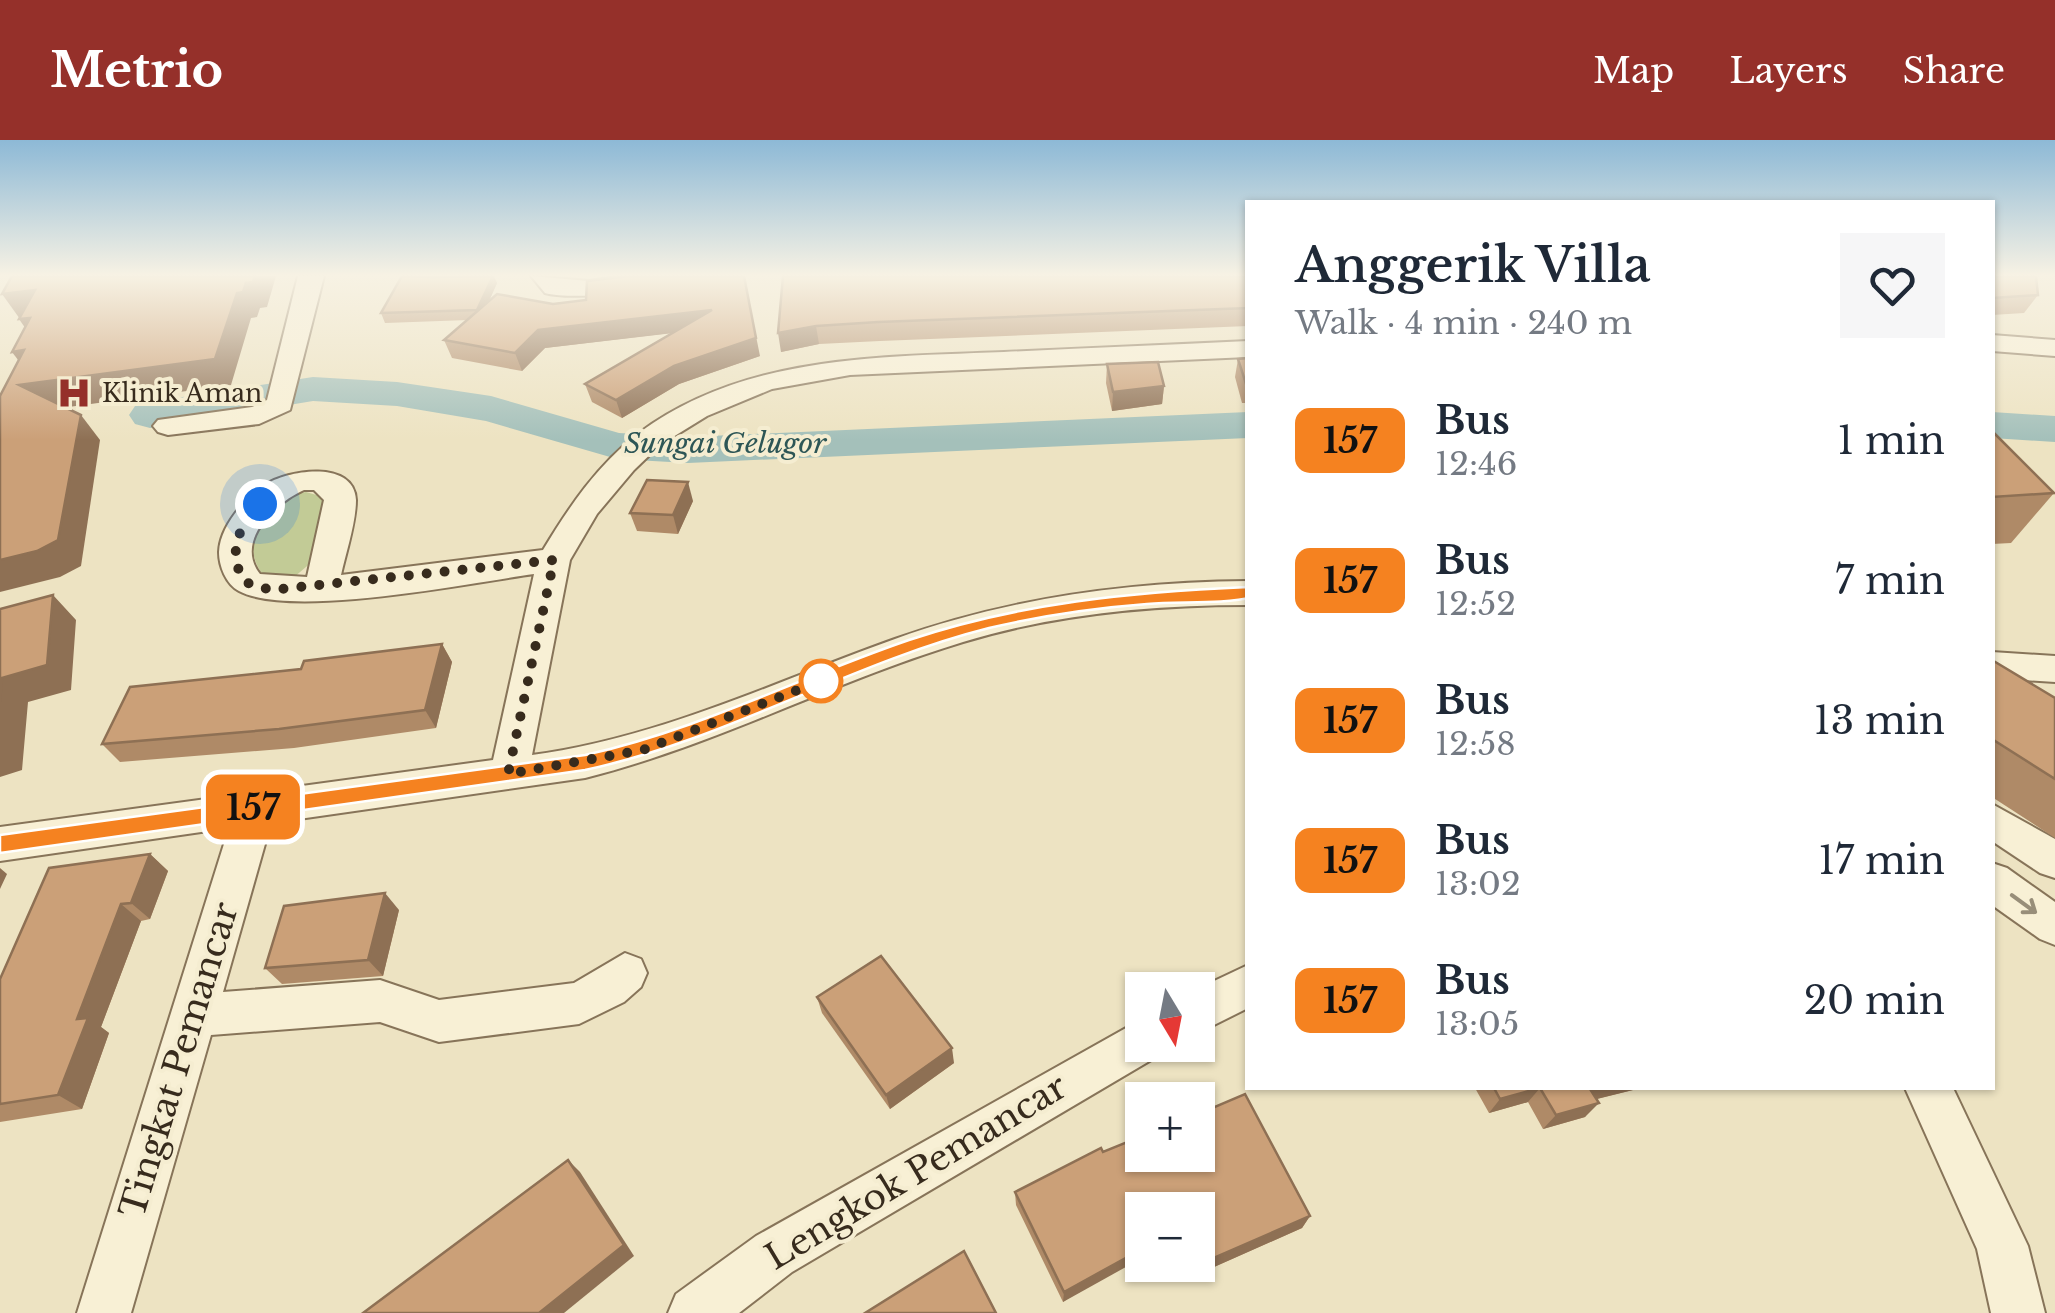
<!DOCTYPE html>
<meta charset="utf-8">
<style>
body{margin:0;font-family:"Libre Baskerville",serif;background:#f6f6f7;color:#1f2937;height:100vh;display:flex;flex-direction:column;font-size:38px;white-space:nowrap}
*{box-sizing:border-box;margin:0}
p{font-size:32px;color:#747a83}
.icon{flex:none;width:55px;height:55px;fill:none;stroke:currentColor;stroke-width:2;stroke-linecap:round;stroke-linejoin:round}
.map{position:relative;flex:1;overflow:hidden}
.drawer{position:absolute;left:1245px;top:60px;width:750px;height:890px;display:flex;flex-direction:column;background:#fff;border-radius:0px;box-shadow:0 2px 8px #0004}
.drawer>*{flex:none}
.badge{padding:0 20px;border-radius:15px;font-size:35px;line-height:65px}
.needle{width:65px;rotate:170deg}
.tools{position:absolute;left:1125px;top:832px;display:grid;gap:20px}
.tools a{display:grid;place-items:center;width:90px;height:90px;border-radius:0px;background:#fff;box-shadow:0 2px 8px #0004;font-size:50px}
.you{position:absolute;width:50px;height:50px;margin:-25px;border:8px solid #fff;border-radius:50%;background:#1a73e8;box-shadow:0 0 0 15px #1a73e833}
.map>.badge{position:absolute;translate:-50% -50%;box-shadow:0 0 0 5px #fff}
.round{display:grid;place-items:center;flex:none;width:105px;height:105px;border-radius:0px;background:#f6f6f7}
.head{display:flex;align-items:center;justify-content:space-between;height:170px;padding:0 50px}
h1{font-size:48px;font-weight:600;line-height:75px}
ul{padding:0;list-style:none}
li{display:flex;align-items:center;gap:30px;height:140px;padding:0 50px}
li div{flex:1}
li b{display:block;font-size:38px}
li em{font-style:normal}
li .badge{min-width:110px;font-weight:700;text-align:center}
header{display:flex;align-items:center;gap:60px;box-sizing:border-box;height:140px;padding:0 50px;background:#95302a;color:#fff}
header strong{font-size:48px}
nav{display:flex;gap:55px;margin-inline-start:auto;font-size:35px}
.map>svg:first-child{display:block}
.green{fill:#c2cb96}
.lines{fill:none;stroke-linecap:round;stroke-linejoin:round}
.river{fill:#a4c0ba;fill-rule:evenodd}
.minor-casing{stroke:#877459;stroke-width:4}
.minor{fill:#f8f0d5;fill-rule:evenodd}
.wall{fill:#af8a67}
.shaded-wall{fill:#8e7054}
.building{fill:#cba078;stroke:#8e7054;stroke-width:2.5}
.oneway{stroke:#988e79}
.line{fill:#f58220;stroke:#fff;stroke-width:2.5}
.walk{stroke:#372b1d;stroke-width:10;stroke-dasharray:0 18}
.stop-dot{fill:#fff;stroke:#f58220;stroke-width:5}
.labels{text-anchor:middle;stroke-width:8;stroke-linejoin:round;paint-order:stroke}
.far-poi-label{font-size:25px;fill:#372b1d;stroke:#f5edd1;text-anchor:start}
.far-water-label{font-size:28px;font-style:italic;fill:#2d5656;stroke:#f5edd1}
.near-street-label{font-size:35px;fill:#372b1d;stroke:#f5edd1}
</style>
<header>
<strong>Metrio</strong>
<nav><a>Map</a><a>Layers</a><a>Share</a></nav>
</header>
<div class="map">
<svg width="2055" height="1173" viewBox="0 0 2055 1173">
<rect width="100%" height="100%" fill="#ede3c2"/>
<path class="green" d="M306,352L320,356L325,364L313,421L293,438L264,436C236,403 266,355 306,352Z"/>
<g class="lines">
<g class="river">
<path d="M313,237L397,242L491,256L619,293L688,297L1248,272V298L688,323L617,319L486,281L397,266L313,261L150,288L135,284L129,275L135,266L150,262Z"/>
<path d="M1992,272L2055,276V302L1992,298Z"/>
</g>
<g class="minor-casing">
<g id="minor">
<path d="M298,136H324L290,270L259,284L168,295L158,292L153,286L158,280L252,267L267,260Z"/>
<path d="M531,136L589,141L622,136H682C665,154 570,160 545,153Z"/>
<path d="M1992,195L2055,200V216L1992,211Z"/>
<path d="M1248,201V217L850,235L772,249L707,276L660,305L634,330L597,374L570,420L532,615C660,598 774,542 895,499C1009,458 1127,442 1248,441V465C1151,465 1055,474 963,502C834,541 716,605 585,638L271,683L223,852L380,840L439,860L574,843L625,813L641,819L647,833L641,847L624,862L579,884L439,902L380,882L211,895L131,1173H77L229,688L0,721V687L493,620L534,434C471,443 291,479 239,451C226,444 219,426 219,412C220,386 245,358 265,345C287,330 354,319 356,360C356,383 346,412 341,435L543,410C569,367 598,324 639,293C744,215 879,217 1004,212C1085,208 1166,205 1248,201ZM304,350H314L324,360L307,437L260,434C234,401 275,363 304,350Z"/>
<path d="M1992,512L2055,516V542L1992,538Z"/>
<path d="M1992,664L2055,699V738L2040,733L1992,701Z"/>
<path d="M1992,723L2007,728L2055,762V805L2040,799L1992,765Z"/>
<path d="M1248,825V868L1198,893L1195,850Z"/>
<path d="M1142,879V905H1163L1158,916L792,1132L739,1173H668L676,1154L756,1096Z"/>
<path d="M1905,948H1953L2028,1106L2045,1173H1991L1977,1109Z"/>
</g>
</g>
<use href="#minor" class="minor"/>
</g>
<g class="wall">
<path d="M402,136H494L497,143L489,161L553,164L586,160L760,216L679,244L622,278L592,262L585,244L671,193L545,208L522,231L452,218L444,200L468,180L385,183L381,173Z"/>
<path d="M783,136H1248V186L880,201L819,204L781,212Z"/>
<path d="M1992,136L2038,155L2024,173L1992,175Z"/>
<path d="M1248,218V263H1242L1235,237L1238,219Z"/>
<path d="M1107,224L1164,246L1162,264L1112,271L1106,243Z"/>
<path d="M1992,291L2054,353L2011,403L1992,404Z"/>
<path d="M693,361L678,394L637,391L630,373Z"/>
<path d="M442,504L452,522L436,588L294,608L120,622L102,604L301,529Z"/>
<path d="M1992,520L2055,558V698L1992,657Z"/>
<path d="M150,714L168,731L150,779L141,781L101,887L109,893L82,969L0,982V839Z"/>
<path d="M399,770L383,836L282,844L265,828Z"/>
<path d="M817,857L954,923L890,969L822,873Z"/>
<path d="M1475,948H1641L1596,959L1585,977L1543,989L1528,962L1489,973Z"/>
<path d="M1103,1012L1310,1076L1302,1088L1196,1135L1191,1125H1198V1070L1063,1162L1016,1065L1015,1052Z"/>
</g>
<g class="shaded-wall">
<path d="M255,136H276L267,167L260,168L257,177L251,178L231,245L39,271L19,245L237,153Z"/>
<path d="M493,136L497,143L481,179L477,170Z"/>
<path d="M744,136L760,216L679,244L622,278L616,260Z"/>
<path d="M35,150L20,179L2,154Z"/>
<path d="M712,170L716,188L545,208L522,231L515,213L538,190Z"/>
<path d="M30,178L37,205L19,179Z"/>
<path d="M816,186L819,204L781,212L778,193Z"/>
<path d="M24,210L31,237L12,212Z"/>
<path d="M1164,246L1162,264L1112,271L1113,252Z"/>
<path d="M81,275L100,300L81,426L60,437L0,452V420Z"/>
<path d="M688,342L693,361L678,394L673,375Z"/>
<path d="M53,455L76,480L71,550L28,562L22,630L0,637V562L2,538Z"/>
<path d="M442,504L452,522L436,588L425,570Z"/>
<path d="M150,714L168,731L150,779L131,763Z"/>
<path d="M0,728L7,734L0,749Z"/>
<path d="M385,753L399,770L383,836L368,820Z"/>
<path d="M121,764L141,781L101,887L109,893L82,969L58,955L77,879Z"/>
<path d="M952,908L954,923L890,969L886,955Z"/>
<path d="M1540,948L1528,962L1489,973L1500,959Z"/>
<path d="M1598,948H1641L1577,964L1590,949Z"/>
<path d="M1599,963L1585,977L1543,989L1556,975Z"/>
<path d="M568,1020L580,1032L634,1116L564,1173H539Z"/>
<path d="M1310,1076L1302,1088L1196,1135L1200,1124Z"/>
<path d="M1142,1109V1118L1063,1162L1064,1152Z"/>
</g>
<g class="building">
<path d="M12,136H255L253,142L246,143L243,152L237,153L215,219L19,245L81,275L58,400L37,411L0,420V256L24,210L12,212L30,178L19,179L35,150L2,154Z"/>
<path d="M402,136L432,137L493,136L477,170L381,173Z"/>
<path d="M628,136H744L756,198L674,226L616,260L585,244L712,170L538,190L515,213L444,200L497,154L553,164L586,160L587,141Z"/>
<path d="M783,136H1248V168L878,182L816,186L778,193Z"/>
<path d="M1992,136H2036L2038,155L1992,158Z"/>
<path d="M1248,218V244H1246L1238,219Z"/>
<path d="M1158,222L1164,246L1113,252L1107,224Z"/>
<path d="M1992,291L2054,353L1992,357Z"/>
<path d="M647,340L688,342L673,375L630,373Z"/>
<path d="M53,455L47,525L2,538L0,562V469Z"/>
<path d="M442,504L425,570L279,589L102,604L130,547L301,529L304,521Z"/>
<path d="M1992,520L2055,558V639L1992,599Z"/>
<path d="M150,714L131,763L121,764L77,879L88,878L58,955L0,964V839L49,728Z"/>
<path d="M385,753L368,820L265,828L284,766Z"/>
<path d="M881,816L952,908L886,955L817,857Z"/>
<path d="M1494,948H1598L1590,949L1599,963L1556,975L1540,948L1500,959Z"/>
<path d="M1245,954L1310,1076L1200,1124L1198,1118V1070H1142V1109L1064,1152L1015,1052L1101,1008L1103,1012L1142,996V1015H1198V974Z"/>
<path d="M568,1020L624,1105L539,1173H363Z"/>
<path d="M964,1111L996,1173H865Z"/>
</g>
<defs><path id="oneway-shaft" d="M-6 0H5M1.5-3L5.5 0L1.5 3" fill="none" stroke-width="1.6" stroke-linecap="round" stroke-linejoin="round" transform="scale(2.5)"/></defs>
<use class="oneway" href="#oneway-shaft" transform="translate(2024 764) rotate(36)"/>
<linearGradient id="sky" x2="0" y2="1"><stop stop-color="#8db9d6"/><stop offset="0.45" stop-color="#f7f2e4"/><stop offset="1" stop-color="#f7f2e4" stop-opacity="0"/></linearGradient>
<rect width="2055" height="300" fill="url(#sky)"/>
<path class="line" d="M1248,447L1256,453L1254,457C1220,465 1182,461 1147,464C1094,468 1040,476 989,488C850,523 726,600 585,630L0,713V695L585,615C699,590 800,537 909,500C1020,463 1131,452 1248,447Z"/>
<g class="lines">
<path class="walk" d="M260,364C239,383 224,420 248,443L271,450L554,420L508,634L643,610L821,541"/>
</g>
<defs>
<g id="hospital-bare" transform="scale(2.7)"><path d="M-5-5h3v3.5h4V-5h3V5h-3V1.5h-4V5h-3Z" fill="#95302a" stroke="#f5edd1" stroke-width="2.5" paint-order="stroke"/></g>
</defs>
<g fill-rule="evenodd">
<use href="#hospital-bare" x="74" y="253"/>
</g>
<circle class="stop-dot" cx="821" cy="541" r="20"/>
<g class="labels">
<g class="far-poi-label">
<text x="102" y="262">Klinik Aman</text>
</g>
<g class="far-water-label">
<text x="725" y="313">Sungai Gelugor</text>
</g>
<g class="near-street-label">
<text transform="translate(179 920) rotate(-73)" y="12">Tingkat Pemancar</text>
<text transform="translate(916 1032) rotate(-31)" y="12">Lengkok Pemancar</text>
</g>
</g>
</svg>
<div class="tools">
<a><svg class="needle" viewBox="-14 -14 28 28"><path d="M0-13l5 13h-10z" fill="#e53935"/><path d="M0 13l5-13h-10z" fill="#747a83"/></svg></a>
<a>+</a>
<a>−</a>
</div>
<div class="you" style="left:260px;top:364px"></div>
<b class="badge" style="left:253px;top:667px;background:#f58220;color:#111">157</b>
<section class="drawer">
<div class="head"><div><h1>Anggerik Villa</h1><p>Walk · 4 min · 240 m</p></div><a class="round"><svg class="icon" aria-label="heart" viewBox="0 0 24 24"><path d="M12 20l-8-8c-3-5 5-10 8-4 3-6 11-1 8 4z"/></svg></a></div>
<ul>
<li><span class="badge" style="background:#f58220;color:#111">157</span><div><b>Bus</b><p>12:46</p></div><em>1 min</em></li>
<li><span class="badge" style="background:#f58220;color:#111">157</span><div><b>Bus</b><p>12:52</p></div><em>7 min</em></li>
<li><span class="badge" style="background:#f58220;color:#111">157</span><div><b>Bus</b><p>12:58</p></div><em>13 min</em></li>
<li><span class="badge" style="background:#f58220;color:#111">157</span><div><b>Bus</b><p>13:02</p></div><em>17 min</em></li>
<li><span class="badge" style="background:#f58220;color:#111">157</span><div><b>Bus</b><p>13:05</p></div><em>20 min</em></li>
</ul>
</section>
</div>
